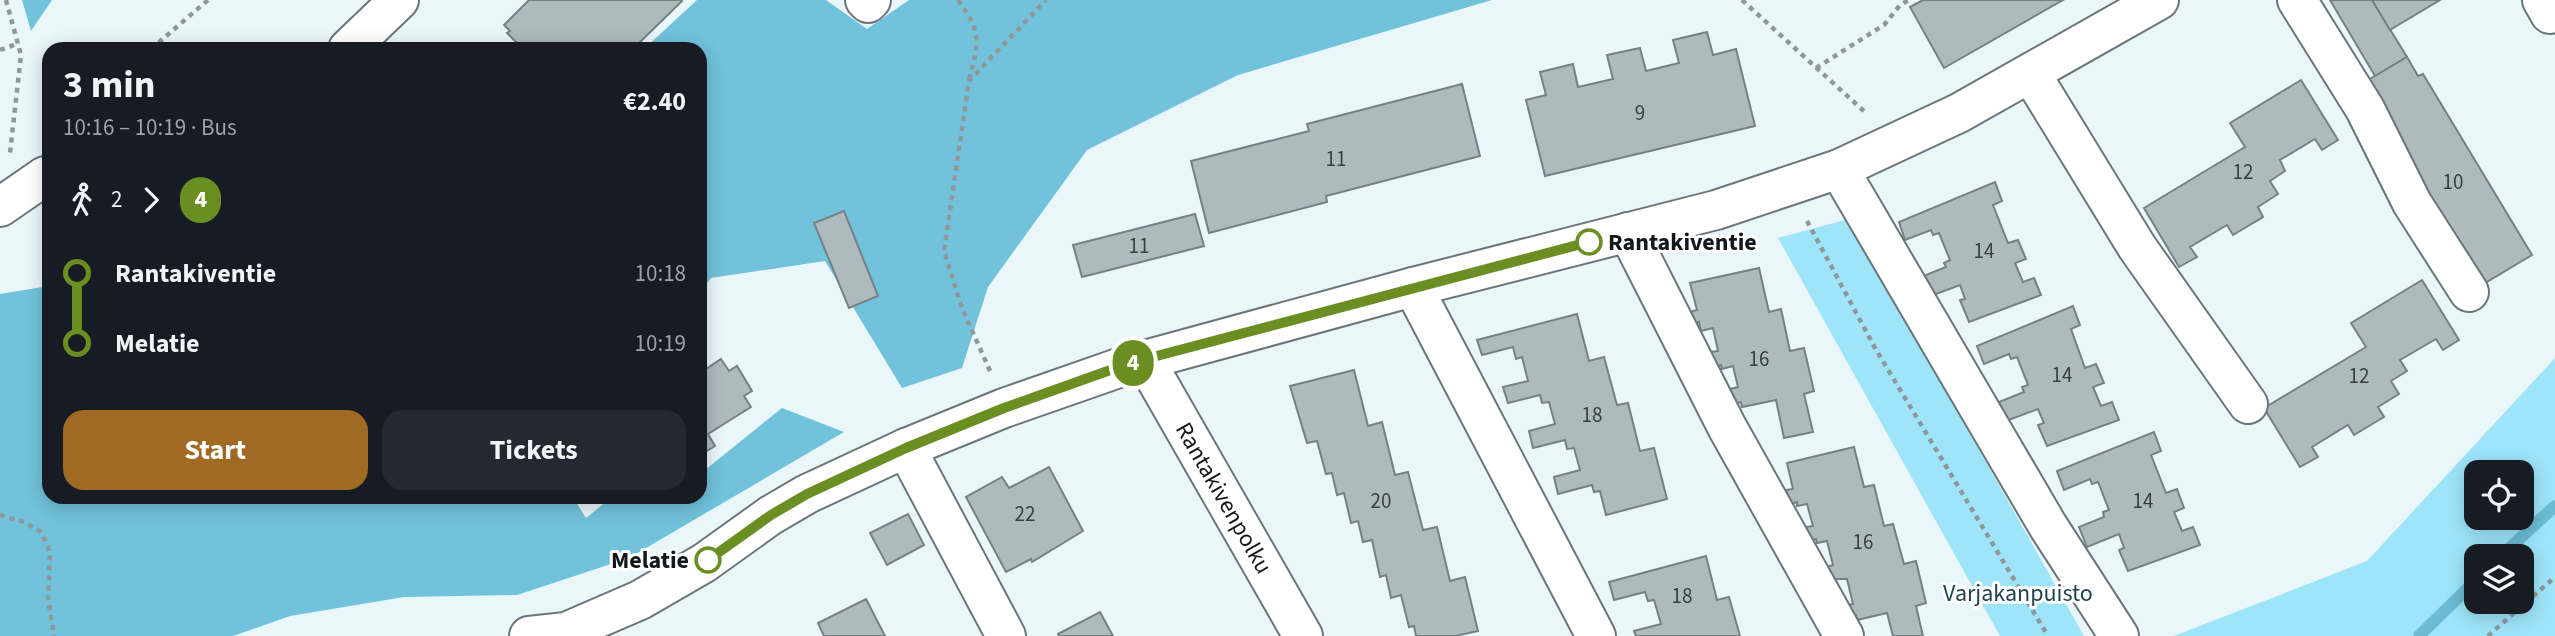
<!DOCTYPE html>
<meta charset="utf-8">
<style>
body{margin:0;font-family:"Source Sans 3",sans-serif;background:#242831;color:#f1f3f6;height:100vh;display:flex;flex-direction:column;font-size:26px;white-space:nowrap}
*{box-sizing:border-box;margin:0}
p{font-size:23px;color:#9ea1a6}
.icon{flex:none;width:38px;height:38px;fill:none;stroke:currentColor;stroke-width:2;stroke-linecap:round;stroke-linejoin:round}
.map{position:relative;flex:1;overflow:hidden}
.side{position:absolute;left:42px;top:42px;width:665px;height:462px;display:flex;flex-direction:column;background:#171b24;border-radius:21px;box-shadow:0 4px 18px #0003}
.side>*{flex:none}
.badge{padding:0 14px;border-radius:23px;font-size:24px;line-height:46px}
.fabs{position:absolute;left:2464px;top:460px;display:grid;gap:14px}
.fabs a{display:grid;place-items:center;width:70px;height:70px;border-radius:14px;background:#171b24;box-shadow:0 4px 18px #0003;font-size:35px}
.map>.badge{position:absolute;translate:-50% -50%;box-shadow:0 0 0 4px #fff}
.legs{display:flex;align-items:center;gap:10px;height:77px;padding:0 21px;font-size:23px}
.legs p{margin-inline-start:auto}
.summary{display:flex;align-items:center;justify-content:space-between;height:119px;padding:0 21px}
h1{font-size:38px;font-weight:700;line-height:52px}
.action{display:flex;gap:14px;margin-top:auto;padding:14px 21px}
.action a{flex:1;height:80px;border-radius:21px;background:#a06a24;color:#fff;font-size:28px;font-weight:700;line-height:80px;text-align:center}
.action a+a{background:#242831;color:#f1f3f6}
ul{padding:0 21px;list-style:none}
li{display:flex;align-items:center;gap:24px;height:70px;font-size:26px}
li i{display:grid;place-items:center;width:10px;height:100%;margin:0 9px;background:currentColor}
li i::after{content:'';width:18px;height:18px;margin:-9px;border:5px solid;border-radius:50%;background:#171b24}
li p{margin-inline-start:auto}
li:first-child i{background:linear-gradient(#0000 50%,currentColor 0)}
li:last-child i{background:linear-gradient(currentColor 50%,#0000 0)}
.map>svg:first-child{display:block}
.green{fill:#9ee5fa;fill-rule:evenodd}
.forest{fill:#71c2db}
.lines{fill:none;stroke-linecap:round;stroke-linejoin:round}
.stream{stroke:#6bbcd4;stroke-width:12}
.building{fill:#adbabe;stroke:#768185;stroke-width:2}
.minor-casing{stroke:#6b767a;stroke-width:42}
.path{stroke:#8e989b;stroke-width:4.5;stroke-dasharray:5 5;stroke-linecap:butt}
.minor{stroke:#fff;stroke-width:38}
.line-1-casing{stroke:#fff;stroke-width:16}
.line-1{stroke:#6b8e23;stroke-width:10}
.stop-1-dot{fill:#fff;stroke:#6b8e23;stroke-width:3.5}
.labels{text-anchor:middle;stroke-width:6;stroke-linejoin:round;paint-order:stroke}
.number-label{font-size:21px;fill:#3a4042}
.stop-label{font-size:24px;font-weight:bold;fill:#131719;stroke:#fff;text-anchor:start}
.street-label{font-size:24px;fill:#131719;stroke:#fff}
.park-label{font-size:24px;fill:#1f444f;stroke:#fff}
</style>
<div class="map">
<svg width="2555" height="636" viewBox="0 0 2555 636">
<rect width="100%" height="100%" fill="#e9f6fa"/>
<g class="green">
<path d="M1849,219L2084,636H2000L1778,238Z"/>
<path d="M2555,358V636H2174L2367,561ZM2522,472V518H2476V472ZM2522,556V602H2476V556Z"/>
</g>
<g class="forest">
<path d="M22,0H52L31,31Z"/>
<path d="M697,0H826L867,29L909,0H1492L1238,75L1087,150L988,287L962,368L902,388L825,261L711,278L700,292V49H644Z"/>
<path d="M49,286V497H573L586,518L612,497H660L666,501L671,497H700V474L782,408L844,432L629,558L517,595L404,597L290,616L233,636H0V294Z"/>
</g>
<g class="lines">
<g class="stream">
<path d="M2501,556L2555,506"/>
<path d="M2419,636L2476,580"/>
</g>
</g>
<g class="building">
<path d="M529,0H681L682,1L633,49H523L507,33L510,31L504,25Z"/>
<path d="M1923,0H2063L1944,68L1910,7Z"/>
<path d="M2330,0H2372L2407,57L2375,76Z"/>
<path d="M2372,0H2440L2390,30Z"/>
<path d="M1707,32L1713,55L1736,49L1755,126L1545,176L1526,100L1546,95L1540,72L1573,64L1578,87L1613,79L1607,55L1640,48L1646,71L1679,63L1673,40Z"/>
<path d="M2407,57L2418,76L2423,74L2532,255L2480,286L2363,83Z"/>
<path d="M2301,80L2338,140L2322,150L2315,139L2280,160L2285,171L2270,181L2278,194L2258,207L2263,217L2233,235L2227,225L2190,247L2197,257L2179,267L2144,208L2245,147L2230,123Z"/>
<path d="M1462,84L1480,156L1326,196L1327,202L1209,233L1191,161L1309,131L1307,124Z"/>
<path d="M1995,182L2002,201L1993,205L2008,243L2018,240L2026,259L2015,263L2023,282L2034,278L2041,295L1969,322L1960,300L1965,299L1960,285L1928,297L1921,277L1946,267L1944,263L1950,260L1939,233L1933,235L1931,230L1905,240L1899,222Z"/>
<path d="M844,211L878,296L849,308L814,223Z"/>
<path d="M1195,214L1204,246L1082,277L1073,245Z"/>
<path d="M1759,268L1769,312L1781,309L1790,351L1804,348L1814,391L1804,394L1813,432L1784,438L1776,400L1742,407L1741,402L1734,404L1730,389L1738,387L1733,366L1722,369L1721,365L1714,367L1710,352L1718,351L1713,328L1701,331L1699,322L1693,323L1690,312L1697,310L1690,283Z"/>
<path d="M2422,280L2459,340L2443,350L2436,339L2400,360L2407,371L2391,381L2399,394L2378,407L2384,417L2354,435L2348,425L2312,447L2318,457L2300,467L2264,408L2366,347L2351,323Z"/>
<path d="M2073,306L2080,325L2071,329L2085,368L2096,364L2104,383L2093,387L2101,406L2112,402L2119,420L2047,446L2038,425L2044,423L2038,409L2006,421L1999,402L2024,392L2022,387L2028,385L2017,357L2011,359L2009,354L1984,364L1977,346Z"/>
<path d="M1577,314L1589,361L1604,357L1617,405L1628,403L1640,451L1654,448L1667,499L1606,515L1600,491L1594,492L1592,485L1558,494L1554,477L1580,470L1574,448L1567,449L1565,440L1533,448L1529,431L1555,424L1549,402L1542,403L1540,395L1508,403L1503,387L1528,381L1522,357L1516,359L1513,347L1482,355L1477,340Z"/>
<path d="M721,359L729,371L737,366L752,391L744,396L751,407L708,434L715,446L700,455V373Z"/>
<path d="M1354,370L1368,426L1382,422L1395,475L1408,472L1423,530L1437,527L1450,581L1465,577L1478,631L1455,636H1416L1414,626L1409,627L1401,595L1391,598L1386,575L1380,577L1372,540L1363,542L1358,521L1351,523L1344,493L1337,495L1332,473L1326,474L1317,441L1307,443L1290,386Z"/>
<path d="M2154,432L2161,451L2151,455L2166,493L2177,489L2184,508L2174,512L2182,531L2193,527L2200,545L2128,571L2119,550L2124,548L2119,534L2087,547L2079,527L2104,517L2103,512L2109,510L2098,482L2092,484L2090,479L2064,490L2057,471Z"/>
<path d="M1854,447L1864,487L1874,485L1884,526L1893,524L1904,564L1916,561L1926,603L1916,606L1923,636H1893L1887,613L1857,620L1856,615L1850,617L1847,605L1853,604L1847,579H1829L1826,567L1833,565L1827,541L1817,543L1816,539L1809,541L1806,527L1813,526L1807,504L1797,506V502L1790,504L1786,490L1793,489L1787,463Z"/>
<path d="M1049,467L1083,531L1032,562L1031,559L1006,572L966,497L1002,477L1009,488Z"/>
<path d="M908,514L924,545L887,565L870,533Z"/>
<path d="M1706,556L1717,600L1729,597L1740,636H1636L1634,631L1661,624L1654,600L1648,601L1645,592L1614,600L1609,582Z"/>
<path d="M866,599L885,636H824L818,623Z"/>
<path d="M1100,612L1113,636H1059L1058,634Z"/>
</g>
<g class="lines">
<g class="minor-casing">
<g id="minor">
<path d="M865,0L868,3L871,0"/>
<path d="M2297,0L2365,109L2412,203L2469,292"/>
<path d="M2542,0L2550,14"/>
<path d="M348,49L399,0"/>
<path d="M2031,74L2137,247L2248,404"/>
<path d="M1839,169L2048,526L2119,636"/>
<path d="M0,207L45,176"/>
<path d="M1628,232L1727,427L1844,636"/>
<path d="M1413,287L1596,636"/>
<path id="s1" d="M1145,360L1303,636"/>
<path d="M906,448L1006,636"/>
<path d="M529,636L566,632L640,600L704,563L771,515L807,494L906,448L1004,408L1130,364L1413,287L1716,210L1839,169L1959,113L2159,0"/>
</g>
</g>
<g class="path">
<path d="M6,0L21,55L10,153"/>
<path d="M958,0C982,33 979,42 969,80"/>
<path d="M1742,0L1866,113"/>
<path d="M151,49L208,0"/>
<path d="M0,50L19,43"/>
<path d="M1816,68L1884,25L1900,5L1909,0"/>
<path d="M1807,221L1875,348L2048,636"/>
<path d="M990,371L962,308L944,251L969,81L1046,0"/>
<path d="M0,515L24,522L41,532L50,552L48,598L54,636"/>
<path d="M2488,636L2555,577"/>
</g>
<use href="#minor" class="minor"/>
</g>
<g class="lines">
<g class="line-1-casing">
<path id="line-1" d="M708,560L771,515L807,494L906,448L1004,408L1130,363L1589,242"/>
</g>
<use href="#line-1" class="line-1"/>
</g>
<g class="stop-1-dot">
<circle cx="1589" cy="242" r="12"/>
<circle cx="708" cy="560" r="12"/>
</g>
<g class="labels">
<g class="number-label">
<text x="1640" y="120">9</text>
<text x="1336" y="166">11</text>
<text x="2243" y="179">12</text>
<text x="2453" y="189">10</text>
<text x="1139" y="253">11</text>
<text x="1984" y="258">14</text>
<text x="1759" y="366">16</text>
<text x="2062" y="382">14</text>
<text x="2359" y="383">12</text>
<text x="1592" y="422">18</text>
<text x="1381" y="508">20</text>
<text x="2143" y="508">14</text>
<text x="1025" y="521">22</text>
<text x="1863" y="549">16</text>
<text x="1682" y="603">18</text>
</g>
<g class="stop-label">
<text x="1608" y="250">Rantakiventie</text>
<text x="689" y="568" text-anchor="end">Melatie</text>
</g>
<g class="street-label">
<text dy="8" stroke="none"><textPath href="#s1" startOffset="159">Rantakivenpolku</textPath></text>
</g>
<g class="park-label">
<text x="2018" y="601">Varjakanpuisto</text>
</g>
</g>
</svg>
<div class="fabs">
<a><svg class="icon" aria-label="locate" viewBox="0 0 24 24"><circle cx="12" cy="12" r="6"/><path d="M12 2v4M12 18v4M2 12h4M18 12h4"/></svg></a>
<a><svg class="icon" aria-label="layers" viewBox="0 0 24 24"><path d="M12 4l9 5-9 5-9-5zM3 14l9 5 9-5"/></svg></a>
</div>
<b class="badge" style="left:1133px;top:363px;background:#6b8e23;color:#fff">4</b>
<section class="side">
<div class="summary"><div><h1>3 min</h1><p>10:16 – 10:19 · Bus</p></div><b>€2.40</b></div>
<div class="legs"><svg class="icon" aria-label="walk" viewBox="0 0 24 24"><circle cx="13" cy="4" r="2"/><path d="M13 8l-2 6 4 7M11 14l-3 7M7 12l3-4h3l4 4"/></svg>2<svg class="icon" aria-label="forward" viewBox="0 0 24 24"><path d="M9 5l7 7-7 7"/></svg><b class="badge" style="background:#6b8e23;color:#fff">4</b></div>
<ul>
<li><i style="color:#6b8e23"></i><b>Rantakiventie</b><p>10:18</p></li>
<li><i style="color:#6b8e23"></i><b>Melatie</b><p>10:19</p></li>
</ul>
<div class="action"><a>Start</a><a>Tickets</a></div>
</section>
</div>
